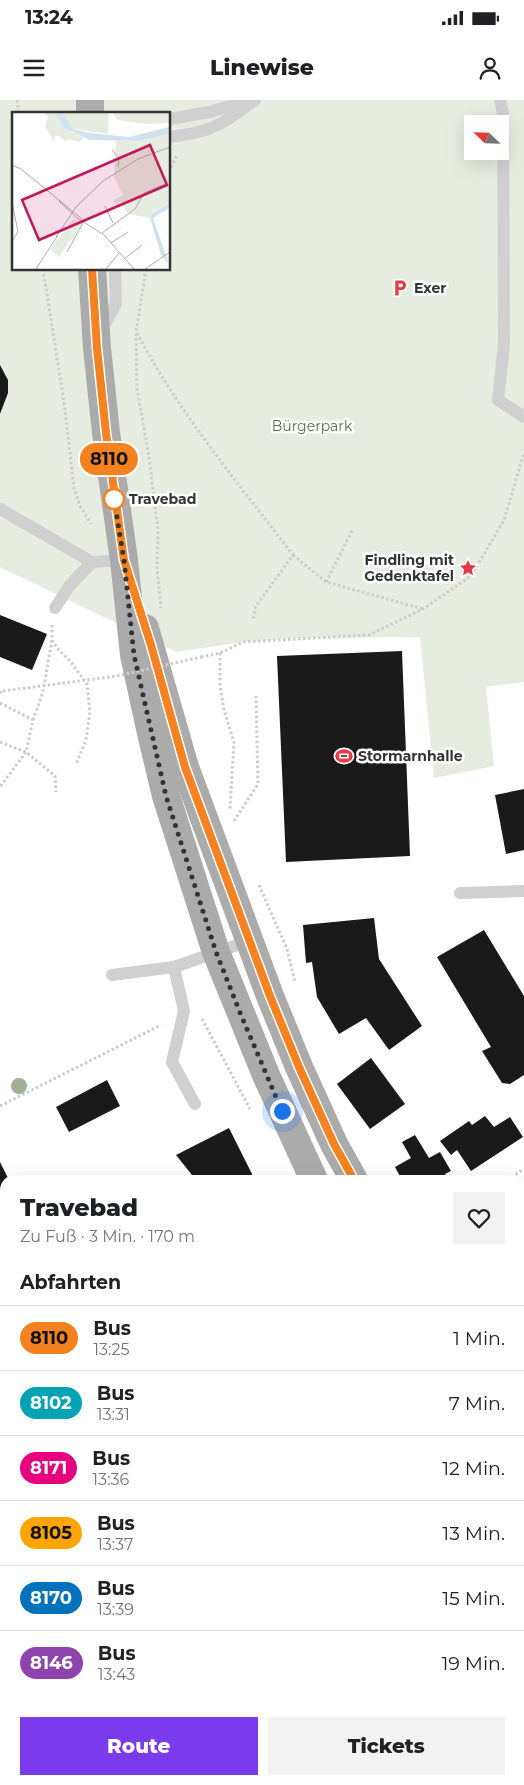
<!DOCTYPE html>
<html lang="de">
<meta charset="utf-8">
<style>
body{margin:0;font-family:Montserrat,sans-serif;background:#f2f2f2;color:#202124;height:100vh;display:flex;flex-direction:column;font-size:19px;white-space:nowrap}
*{box-sizing:border-box;margin:0}
p{font-size:16px;color:#757577}
.icon{flex:none;width:28px;height:28px;fill:none;stroke:currentColor;stroke-width:2;stroke-linecap:round;stroke-linejoin:round}
.map{position:relative;flex:1;overflow:hidden}
.details{position:absolute;left:0px;top:1075px;width:525px;height:610px;display:flex;flex-direction:column;background:#fff;border-radius:15px 15px 0 0;box-shadow:0 5px 20px #0002}
.details>*{flex:none}
.badge{padding:0 10px;border-radius:16px;font-size:18px;line-height:32px}
.needle{width:32px;rotate:293deg}
.fabs{position:absolute;left:464px;top:15px;display:grid;gap:10px}
.fabs a{display:grid;place-items:center;width:45px;height:45px;border-radius:0px;background:#fff;box-shadow:0 5px 20px #0002;font-size:25px}
.you{position:absolute;width:25px;height:25px;margin:-12px;border:4px solid #fff;border-radius:50%;background:#1a73e8;box-shadow:0 0 0 8px #1a73e833}
.map>.badge{position:absolute;translate:-50% -50%;box-shadow:0 0 0 2px #fff}
h2{padding:0 20px;font-size:19px;line-height:45px}
.round{display:grid;place-items:center;flex:none;width:52px;height:52px;border-radius:0px;background:#f2f2f2}
.head{display:flex;align-items:center;justify-content:space-between;height:85px;padding:0 20px}
h1{font-size:24px;font-weight:800;line-height:38px}
.button{display:flex;gap:10px;margin-top:auto;padding:10px 20px}
.button a{flex:1;height:58px;border-radius:0px;background:#7c3aed;color:#fff;font-size:20px;font-weight:800;line-height:58px;text-align:center}
.button a+a{background:#f2f2f2;color:#202124}
ul{padding:0;list-style:none}
li{display:flex;align-items:center;gap:15px;height:65px;padding:0 20px;border-top:1px solid #e0e0e0}
li div{flex:1}
li b{display:block;font-size:19px}
li em{font-style:normal}
li .badge{min-width:55px;font-weight:700;text-align:center}
.status{display:flex;justify-content:space-between;align-items:center;height:35px;padding:0 25px;background:#fff;direction:ltr}
.status svg{height:14px;fill:currentColor}
header{display:flex;justify-content:space-between;align-items:center;height:65px;padding:0 20px;background:#fff;font-size:22px;font-weight:800}
.map>svg:first-child{display:block}
.green{fill:#e6ecdf;fill-rule:evenodd}
.building{fill:#1a1a1a}
.lines{fill:none;stroke-linecap:round;stroke-linejoin:round}
.path{stroke:#cdcdcd;stroke-width:3;stroke-dasharray:2.5 2.5;stroke-linecap:butt}
.service{stroke:#d0d0d0;stroke-width:12}
.minor{stroke:#d0d0d0;stroke-width:26}
.tertiary{stroke:#d0d0d0;stroke-width:28}
.primary{stroke:#ababab;stroke-width:28}
.path-bridge{stroke:#cdcdcd;stroke-width:3;stroke-dasharray:2.5 2.5;stroke-linecap:butt}
.tree{fill:#a2b095}
.line-casing{stroke:#fff;stroke-width:11}
.line{stroke:#f58220;stroke-width:8}
.walk{stroke:#333;stroke-width:5;stroke-dasharray:0 9}
.stop-dot{fill:#fff;stroke:#f58220;stroke-width:2.5}
.labels{text-anchor:middle;stroke-width:5;stroke-linejoin:round;paint-order:stroke}
.poi-label{font-size:14px;font-weight:bold;fill:#333;stroke:#fff;text-anchor:start}
.park-label{font-size:14px;fill:#56703f;stroke:#fff}
.stop-label{font-size:14px;font-weight:bold;fill:#333;stroke:#fff;text-anchor:start}
.inset-road{fill:none;stroke:#adadad;stroke-width:1}
.view{fill:#c2185b;fill-opacity:0.15;stroke:#c2185b;stroke-width:2.5}
.inset-edge{fill:none;stroke:#333;stroke-width:2.5}
</style>
<div class="status"><b>13:24</b><svg viewBox="0 0 49 12"><path d="M0 12V9h3v3zM5 12V6h3v6zM10 12V3h3v9zM15 12V0h3v12zM26 1h20v11H26zM47 4h2v5h-2z"/></svg></div>
<header><svg class="icon" aria-label="menu" viewBox="0 0 24 24"><path d="M4 6h16M4 12h16M4 18h16"/></svg>Linewise<svg class="icon" aria-label="person" viewBox="0 0 24 24"><circle cx="12" cy="8" r="4"/><path d="M4 21q1-7 8-7t8 7"/></svg></header>
<div class="map">
<svg width="524" height="1685" viewBox="0 0 524 1685">
<rect width="100%" height="100%" fill="#fff"/>
<g class="green">
<path d="M0,0H524V582L486,587L494,666L434,678L420,537L294,538L243,542L176,552L0,467ZM14,14H169V169H14ZM472,24H500V51H472Z"/>
<path d="M524,1154V1338L520,1331V1157Z"/>
</g>
<g class="building">
<path d="M0,265L8,280V293L0,314Z"/>
<path d="M0,515L47,534L32,570L0,557Z"/>
<path d="M402,551L410,756L286,762L277,556Z"/>
<path d="M524,689V750L506,754L495,695Z"/>
<path d="M374,818L379,859L422,926L389,950L366,918L339,934L317,897L312,862L306,863L303,825Z"/>
<path d="M484,830L524,896V975L510,984L502,983L482,951L491,947L437,857Z"/>
<path d="M371,958L405,1004L370,1029L337,984Z"/>
<path d="M107,980L120,1006L69,1032L56,1007Z"/>
<path d="M485,1016L494,1027L510,1017L523,1037L471,1071L457,1050L451,1055L440,1041L469,1021L472,1025Z"/>
<path d="M229,1028L255,1080H196L176,1055Z"/>
<path d="M415,1035L429,1058L440,1052L451,1071L445,1074L449,1080H402L395,1067L411,1058L402,1042Z"/>
<path d="M0,1062L9,1080H5V1090L0,1093Z"/>
<path d="M0,1280L5,1288V1327L2,1328L0,1323Z"/>
<path d="M0,1424L5,1434V1481L0,1483Z"/>
<path d="M524,1572V1585L520,1579V1574Z"/>
<path d="M5,1596V1634L0,1636V1598Z"/>
</g>
<g class="lines">
<g class="path">
<path d="M17,0L19,14"/>
<path d="M169,72L177,55"/>
<path d="M43,169L64,302L74,388L80,406L91,424"/>
<path d="M146,169L136,232L137,289L149,357L158,430L157,469L161,508"/>
<path d="M137,233C179,313 238,383 293,455L256,506L253,520"/>
<path d="M293,455L326,482L423,509"/>
<path d="M326,482L353,429"/>
<path d="M52,525V540L57,548L70,561L87,584L90,612L86,640L76,664"/>
<path d="M220,553V586L224,610L234,642L230,709"/>
<path d="M201,557L220,553L243,542L369,535L423,509L471,476L504,420L524,353"/>
<path d="M0,593L3,591"/>
<path d="M0,603L33,620L26,652L0,687"/>
<path d="M33,620L43,592L52,540"/>
<path d="M0,642L26,652L55,676L56,692"/>
<path d="M234,721L258,684L256,596"/>
<path d="M259,785L287,849L295,882"/>
<path d="M202,919L250,1009"/>
<path d="M0,1006L161,925"/>
<path d="M507,1080L524,1069"/>
<path d="M520,1136L524,1143"/>
<path d="M520,1318L524,1325"/>
<path d="M520,1457L524,1463"/>
<path d="M331,1685L337,1680"/>
</g>
<g class="service">
<path d="M500,0L503,13L504,244L498,300L524,317"/>
<path d="M169,19L210,12L249,0"/>
<path d="M169,37C184,35 201,33 215,26C230,20 242,9 255,0"/>
<path d="M101,231L116,204L115,169"/>
<path d="M0,409L92,462"/>
<path d="M55,508L70,485L92,462L124,460"/>
<path d="M460,793L524,791"/>
<path d="M174,867L184,911L172,962L195,1004"/>
<path d="M112,875L174,867L249,841"/>
<path d="M0,1209L5,1222"/>
<path d="M520,1517L524,1515"/>
</g>
<path class="minor" d="M520,1106L524,1102"/>
<path class="tertiary" d="M0,1380L5,1377"/>
<g class="primary">
<path d="M90,14V0"/>
<path d="M92,169L97,248L106,333L124,460L134,555L151,633L166,696L216,852L266,975L314,1080"/>
<path d="M145,528L185,667L270,896L299,967L334,1044L354,1080"/>
<path d="M520,1373L524,1382"/>
<path d="M520,1420L524,1425"/>
</g>
<path class="path-bridge" d="M3,591L117,576L201,557"/>
</g>
<circle class="tree" cx="19" cy="986" r="8"/>
<g class="lines">
<g class="line-casing">
<path id="line" d="M92,169L97,248L106,333L124,460L151,545L185,667L270,896L299,967L334,1044L354,1080"/>
</g>
<use href="#line" class="line"/>
<path class="walk" d="M114,399L124,460L134,555L166,696L216,852L241,915L282,1011"/>
</g>
<defs>
<g id="parking-bare" transform="scale(1.35)"><path d="M-3.5-5.5H1a3.5 3.5 0 0 1 0 7H-1V5.5H-3.5ZM-1-3.4V-.6H.8a1.4 1.4 0 0 0 0-2.8Z" fill="#e63946" stroke="#fff" stroke-width="2.5" paint-order="stroke"/></g>
<g id="sight-bare" transform="scale(1.35)"><path d="M0-6L1.8-2.2L6-1.7L2.9 1.2L3.7 5.4L0 3.3L-3.7 5.4L-2.9 1.2L-6-1.7L-1.8-2.2Z" fill="#e63946" stroke="#fff" stroke-width="2.5" paint-order="stroke"/></g>
<g id="stadium-bare" transform="scale(1.35)"><path d="M0-5a6.5 5 0 1 0 0 10a6.5 5 0 1 0 0-10ZM-3.5-1.8h7v3.6h-7Z" fill="#e63946" stroke="#fff" stroke-width="2.5" paint-order="stroke"/></g>
</defs>
<g fill-rule="evenodd">
<use href="#parking-bare" x="400" y="188"/>
<use href="#sight-bare" x="468" y="468"/>
<use href="#stadium-bare" x="344" y="656"/>
</g>
<circle class="stop-dot" cx="114" cy="399" r="10"/>
<g class="labels">
<g class="poi-label">
<text x="414" y="193">Exer</text>
<text x="454" y="465" text-anchor="end">Findling mit<tspan x="454" dy="16">Gedenktafel</tspan></text>
<text x="358" y="661">Stormarnhalle</text>
</g>
<g class="park-label">
<text x="312" y="331">Bürgerpark</text>
</g>
<g class="stop-label">
<text x="129" y="404">Travebad</text>
</g>
</g>
<g transform="translate(12 12)">
<rect width="158" height="158" fill="#fff"/>
<path d="M31,0H42L52,16L72,26L67,30L57,27L53,29L46,23L42,25L43,31L33,15L36,5ZM50,0H97L96,22L61,17ZM101,0H157V11L135,12L105,8ZM157,22V92L140,100L138,106L116,102L109,90L104,92L101,88L111,83L102,65L104,29H128ZM61,107L70,112L47,145L38,137Z" fill="#e6ecdf"/>
<path d="M42,0H50L61,17L77,21L117,25L157,15V22L128,29L78,28L52,16ZM157,92V96L141,106L157,152L149,143L138,106L140,101Z" fill="#cfe2ee"/>
<path class="inset-road" d="M100,38L107,46L106,55M0,53L9,57L70,107M47,89L65,106L92,123L122,157M0,90L6,120L0,129M93,94L101,111M90,121L123,97L132,81L155,71L141,41M44,125L64,95L91,69L126,47L158,35M99,131L116,120M55,140L72,109M112,147L130,133M24,157L46,123M94,157L107,141M133,157L158,140"/>
<path class="view" d="M138,33L155,73L27,128L10,88Z"/>
<rect width="158" height="158" class="inset-edge"/>
</g>
</svg>
<div class="fabs">
<a><svg class="needle" viewBox="-14 -14 28 28"><path d="M0-13l5 13h-10z" fill="#e53935"/><path d="M0 13l5-13h-10z" fill="#757577"/></svg></a>
</div>
<div class="you" style="left:282px;top:1011px"></div>
<b class="badge" style="left:109px;top:359px;background:#f58220;color:#111">8110</b>
<section class="details">
<div class="head"><div><h1>Travebad</h1><p>Zu Fuß · 3 Min. · 170 m</p></div><a class="round"><svg class="icon" aria-label="heart" viewBox="0 0 24 24"><path d="M12 20l-8-8c-3-5 5-10 8-4 3-6 11-1 8 4z"/></svg></a></div>
<h2>Abfahrten</h2>
<ul>
<li><span class="badge" style="background:#f58220;color:#111">8110</span><div><b>Bus</b><p>13:25</p></div><em>1 Min.</em></li>
<li><span class="badge" style="background:#00a3b4;color:#fff">8102</span><div><b>Bus</b><p>13:31</p></div><em>7 Min.</em></li>
<li><span class="badge" style="background:#e6007e;color:#fff">8171</span><div><b>Bus</b><p>13:36</p></div><em>12 Min.</em></li>
<li><span class="badge" style="background:#ffa500;color:#111">8105</span><div><b>Bus</b><p>13:37</p></div><em>13 Min.</em></li>
<li><span class="badge" style="background:#0072bc;color:#fff">8170</span><div><b>Bus</b><p>13:39</p></div><em>15 Min.</em></li>
<li><span class="badge" style="background:#8e44ad;color:#fff">8146</span><div><b>Bus</b><p>13:43</p></div><em>19 Min.</em></li>
</ul>
<div class="button"><a>Route</a><a>Tickets</a></div>
</section>
</div>
